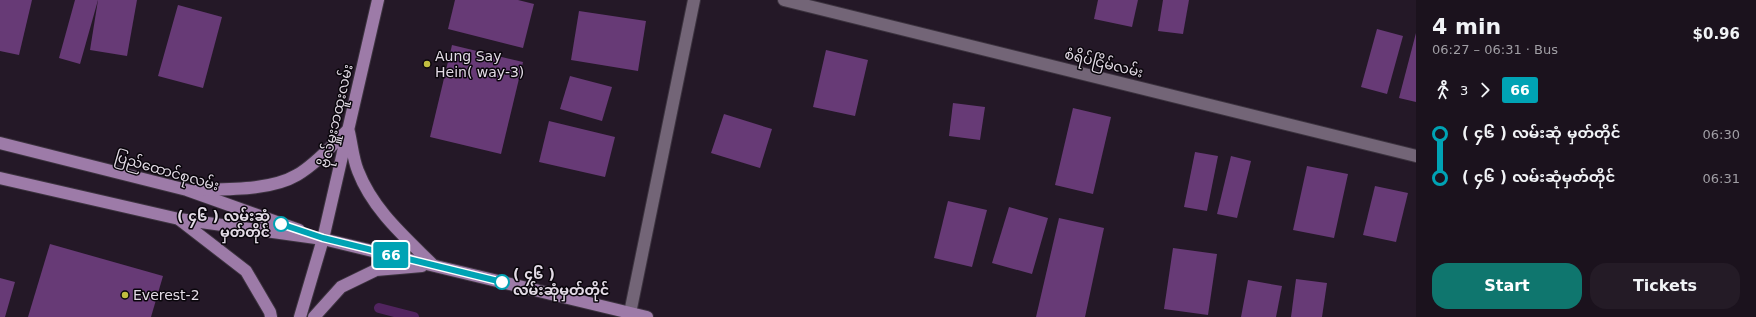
<!DOCTYPE html>
<meta charset="utf-8">
<style>
body{margin:0;font-family:"DejaVu Sans","Noto Sans Myanmar",sans-serif;background:#241b26;color:#f1f3f6;height:100vh;display:flex;flex-direction:column;font-size:15px;white-space:nowrap}
*{box-sizing:border-box;margin:0}
p{font-size:13px;color:#a09ea4}
.icon{flex:none;width:22px;height:22px;fill:none;stroke:currentColor;stroke-width:2;stroke-linecap:round;stroke-linejoin:round}
.map{position:relative;flex:1;overflow:hidden}
.details{display:flex;flex-direction:column;background:#1b121d;width:340px}
.details>*{flex:none}
.badge{padding:0 8px;border-radius:3px;font-size:14px;line-height:26px}
.map>.badge{position:absolute;translate:-50% -50%;box-shadow:0 0 0 2px #fff}
.legs{display:flex;align-items:center;gap:6px;height:44px;padding:0 16px;font-size:13px}
.legs p{margin-inline-start:auto}
.overview{display:flex;align-items:center;justify-content:space-between;height:68px;padding:0 16px}
h1{font-size:22px;font-weight:800;line-height:30px}
.button{display:flex;gap:8px;margin-top:auto;padding:8px 16px}
.button a{flex:1;height:46px;border-radius:16px;background:#0f766e;color:#fff;font-size:16px;font-weight:800;line-height:46px;text-align:center}
.button a+a{background:#241b26;color:#f1f3f6}
ul{padding:0 16px;list-style:none}
li{display:flex;align-items:center;gap:14px;height:44px;font-size:15px}
li i{display:grid;place-items:center;width:6px;height:100%;margin:0 5px;background:currentColor}
li i::after{content:'';width:10px;height:10px;margin:-5px;border:3px solid;border-radius:50%;background:#1b121d}
li p{margin-inline-start:auto}
li:first-child i{background:linear-gradient(#0000 50%,currentColor 0)}
li:last-child i{background:linear-gradient(currentColor 50%,#0000 0)}
main{display:flex;flex:1;min-height:0}
.map>svg:first-child{display:block}
.lines{fill:none;stroke-linecap:round;stroke-linejoin:round}
.stream{stroke:#51245f;stroke-width:10}
.building{fill:#673a76}
.street-casing{stroke:#3c333f;stroke-width:14}
.primary-casing{stroke:#3c333f;stroke-width:14}
.street{stroke:#736577;stroke-width:12}
.primary{stroke:#9d7ba8;stroke-width:12}
.line-1-casing{stroke:#fff;stroke-width:9}
.line-1{stroke:#00a3b4;stroke-width:6}
.poi-dot{fill:#c1bd40;stroke:#0a060c;stroke-width:1.5}
.stop-1-dot{fill:#fff;stroke:#00a3b4;stroke-width:2}
.labels{text-anchor:middle;stroke-width:3;stroke-linejoin:round;paint-order:stroke}
.poi-label{font-size:14px;fill:#e3dbe6;stroke:#0a060c;text-anchor:start}
.street-label{font-size:14px;fill:#e3dbe6;stroke:#0a060c}
.stop-label{font-size:14px;font-weight:bold;fill:#e3dbe6;stroke:#0a060c;text-anchor:end}
</style>
<main>
<div class="map">
<svg width="1416" height="317" viewBox="0 0 1416 317">
<rect width="100%" height="100%" fill="#241827"/>
<g class="lines">
<path class="stream" d="M379,308L414,317"/>
</g>
<g class="building">
<path d="M0,0H32L19,55L0,51Z"/>
<path d="M75,0H98L80,64L59,58Z"/>
<path d="M98,0H137L127,56L90,50Z"/>
<path d="M455,0H518L534,4L523,48L448,29Z"/>
<path d="M1098,0H1138L1132,27L1094,19Z"/>
<path d="M1163,0H1189L1183,34L1158,31Z"/>
<path d="M178,5L222,17L203,88L158,76Z"/>
<path d="M579,11L646,21L638,71L571,60Z"/>
<path d="M1377,29L1403,36L1387,94L1361,87Z"/>
<path d="M1416,33V102L1399,98Z"/>
<path d="M452,45L523,62L501,154L430,137Z"/>
<path d="M826,50L868,60L855,116L813,107Z"/>
<path d="M570,76L612,87L602,121L560,109Z"/>
<path d="M953,103L985,107L980,140L949,136Z"/>
<path d="M1073,108L1111,117L1093,194L1055,185Z"/>
<path d="M724,114L772,129L760,168L711,153Z"/>
<path d="M549,121L615,137L605,177L539,162Z"/>
<path d="M1195,152L1218,156L1207,211L1184,207Z"/>
<path d="M1231,156L1251,161L1237,218L1217,214Z"/>
<path d="M1307,166L1348,174L1334,238L1293,230Z"/>
<path d="M1375,186L1408,193L1396,242L1363,235Z"/>
<path d="M948,201L987,210L972,267L934,258Z"/>
<path d="M1009,207L1048,218L1032,274L992,263Z"/>
<path d="M1059,218L1104,228L1085,317H1036Z"/>
<path d="M50,244L163,276L151,317H28Z"/>
<path d="M1173,248L1217,254L1208,315L1164,309Z"/>
<path d="M0,278L15,282L5,317H0Z"/>
<path d="M1296,279L1327,283L1322,317H1291Z"/>
<path d="M1248,280L1282,286L1276,317H1241Z"/>
</g>
<g class="lines">
<g class="street-casing">
<g id="street">
<path d="M784,0L1416,156"/>
<path d="M630,313L694,0"/>
</g>
</g>
<g class="primary-casing">
<g id="primary">
<path d="M349,132C352,145 353,159 358,171C373,210 405,237 433,265"/>
<path d="M0,143L187,190L299,230"/>
<path d="M0,178L179,219L323,239L647,317"/>
<path d="M194,190C225,189 270,191 297,175C316,164 332,145 348,130"/>
<path d="M180,220L246,271L270,312L271,317"/>
<path d="M300,317L323,239L378,0"/>
<path d="M314,317L341,287L376,270L422,266"/>
</g>
</g>
<use href="#street" class="street"/>
<use href="#primary" class="primary"/>
</g>
<g class="lines">
<g class="line-1-casing">
<path id="line-1" d="M281,224L323,238L502,282"/>
</g>
<use href="#line-1" class="line-1"/>
</g>
<g class="poi-dot">
<circle cx="427" cy="64" r="4"/>
<circle cx="125" cy="295" r="4"/>
</g>
<g class="stop-1-dot">
<circle cx="281" cy="224" r="7"/>
<circle cx="502" cy="282" r="7"/>
</g>
<g class="labels">
<g class="poi-label">
<text x="435" y="61">Aung Say<tspan x="435" dy="16">Hein( way-3)</tspan></text>
<text x="133" y="300">Everest-2</text>
</g>
<g class="street-label">
<text transform="translate(1104 63) rotate(14)" y="5">စံရိပ်ငြိမ်လမ်း</text>
<text transform="translate(336 116) rotate(-77)" y="5">ဗိုလ်မှူးဘထူးလမ်း</text>
<text transform="translate(167 171) rotate(16)" y="5">ပြည်ထောင်စုလမ်း</text>
</g>
<g class="stop-label">
<text x="270" y="221">( ၄၆ ) လမ်းဆုံ<tspan x="270" dy="16">မှတ်တိုင်</tspan></text>
<text x="513" y="279" text-anchor="start">( ၄၆ )<tspan x="513" dy="16">လမ်းဆုံမှတ်တိုင်</tspan></text>
</g>
</g>
</svg>
<b class="badge" style="left:391px;top:255px;background:#00a3b4;color:#fff">66</b>
</div>
<section class="details">
<div class="overview"><div><h1>4 min</h1><p>06:27 – 06:31 · Bus</p></div><b>$0.96</b></div>
<div class="legs"><svg class="icon" aria-label="walk" viewBox="0 0 24 24"><circle cx="13" cy="4" r="2"/><path d="M13 8l-2 6 4 7M11 14l-3 7M7 12l3-4h3l4 4"/></svg>3<svg class="icon" aria-label="forward" viewBox="0 0 24 24"><path d="M9 5l7 7-7 7"/></svg><b class="badge" style="background:#00a3b4;color:#fff">66</b></div>
<ul>
<li><i style="color:#00a3b4"></i><b>( ၄၆ ) လမ်းဆုံ မှတ်တိုင်</b><p>06:30</p></li>
<li><i style="color:#00a3b4"></i><b>( ၄၆ ) လမ်းဆုံမှတ်တိုင်</b><p>06:31</p></li>
</ul>
<div class="button"><a>Start</a><a>Tickets</a></div>
</section>
</main>
